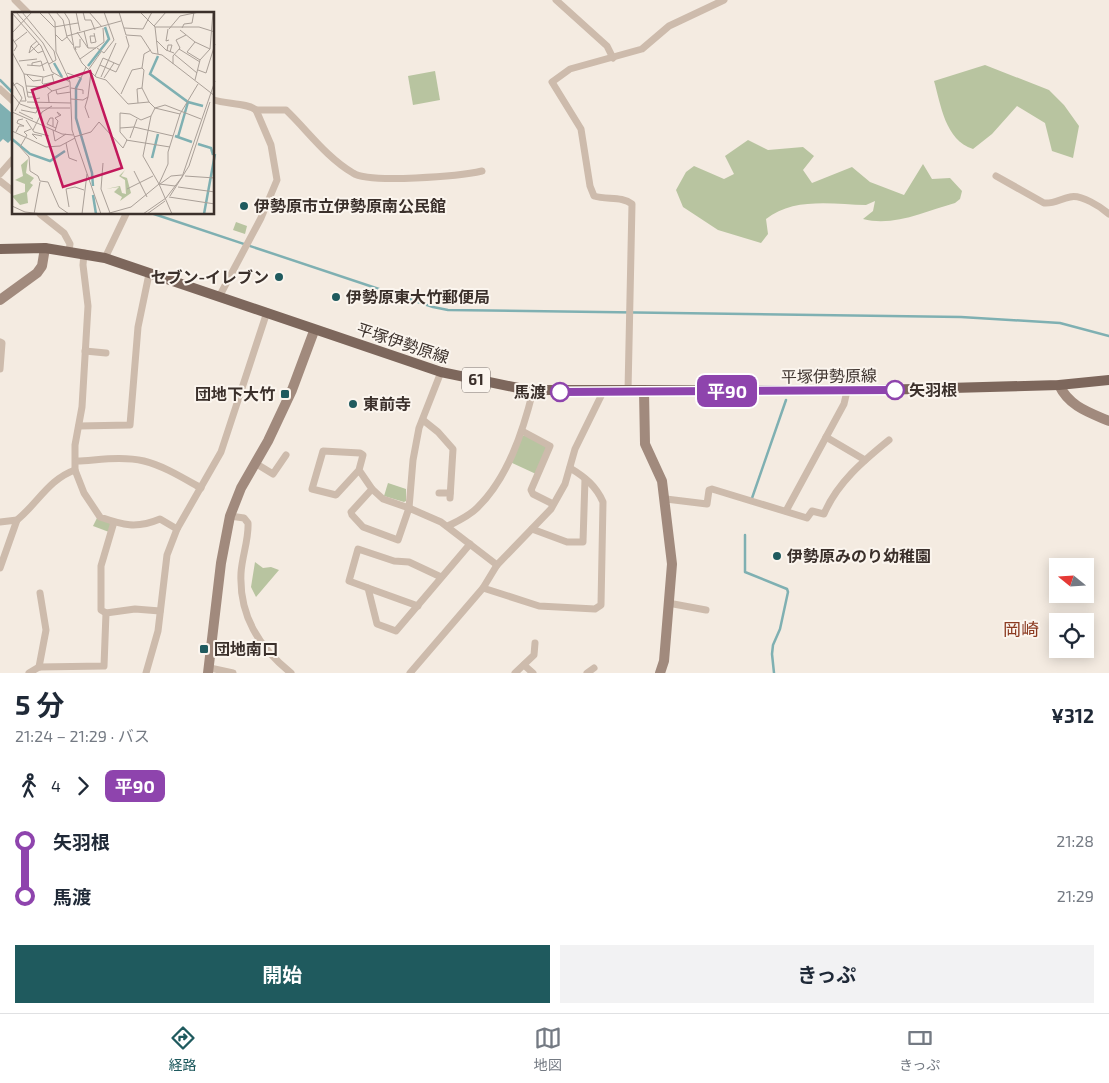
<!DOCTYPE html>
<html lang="ja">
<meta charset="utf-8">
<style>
body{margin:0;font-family:"Exo 2","Noto Sans JP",sans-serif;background:#f2f2f3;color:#1f2937;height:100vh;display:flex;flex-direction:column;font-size:19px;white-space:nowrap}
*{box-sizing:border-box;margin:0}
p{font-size:16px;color:#747a83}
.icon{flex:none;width:28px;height:28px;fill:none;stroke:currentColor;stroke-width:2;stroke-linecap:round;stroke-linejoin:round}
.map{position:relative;height:673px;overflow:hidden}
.side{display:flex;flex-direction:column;background:#fff;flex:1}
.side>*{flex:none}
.badge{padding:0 10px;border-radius:8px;font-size:18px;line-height:32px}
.needle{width:32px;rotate:288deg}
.tools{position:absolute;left:1049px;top:558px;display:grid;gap:10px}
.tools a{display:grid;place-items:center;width:45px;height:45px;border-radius:0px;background:#fff;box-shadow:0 2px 12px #0003;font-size:25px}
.map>.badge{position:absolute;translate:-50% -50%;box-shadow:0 0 0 2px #fff}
.legs{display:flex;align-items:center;gap:8px;height:55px;padding:0 15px;font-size:16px}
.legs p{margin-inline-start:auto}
.headline{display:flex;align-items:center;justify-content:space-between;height:85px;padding:0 15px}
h1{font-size:28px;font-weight:700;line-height:38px}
.primary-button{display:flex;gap:10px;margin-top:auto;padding:10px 15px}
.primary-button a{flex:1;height:58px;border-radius:0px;background:#1f5a5e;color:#fff;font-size:20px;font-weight:700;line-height:58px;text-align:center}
.primary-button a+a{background:#f2f2f3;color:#1f2937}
ul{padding:0 15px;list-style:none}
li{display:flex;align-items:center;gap:18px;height:55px;font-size:19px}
li i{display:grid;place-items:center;width:8px;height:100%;margin:0 6px;background:currentColor}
li i::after{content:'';width:12px;height:12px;margin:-6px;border:4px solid;border-radius:50%;background:#fff}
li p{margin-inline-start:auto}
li:first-child i{background:linear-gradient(#0000 50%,currentColor 0)}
li:last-child i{background:linear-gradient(currentColor 50%,#0000 0)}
.menu{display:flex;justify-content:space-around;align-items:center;height:70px;border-top:1px solid #e0e1e3;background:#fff;font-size:14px;color:#747a83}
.menu a{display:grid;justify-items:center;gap:2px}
.menu .on{color:#1f5a5e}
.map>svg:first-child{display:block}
.green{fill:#b8c4a0}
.water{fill:#7fb0b2}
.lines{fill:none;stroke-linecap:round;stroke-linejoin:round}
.stream{stroke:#7fb0b2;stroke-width:2.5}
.street{stroke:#cdbbac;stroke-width:7}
.secondary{stroke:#a18a7d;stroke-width:10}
.primary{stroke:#7d675c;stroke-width:10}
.line-1-casing{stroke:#fff;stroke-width:11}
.line-1{stroke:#8e44ad;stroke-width:8}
.poi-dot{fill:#1f5a5e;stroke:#fbf5ee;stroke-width:2}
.stop-1-dot{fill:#fff;stroke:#8e44ad;stroke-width:2.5}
.labels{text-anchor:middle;stroke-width:4;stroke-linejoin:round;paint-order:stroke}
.shield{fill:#fbf5ee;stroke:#756b66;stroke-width:1}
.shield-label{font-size:15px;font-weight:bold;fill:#3b302b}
.poi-label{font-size:16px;font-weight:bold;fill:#3b302b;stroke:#fbf5ee;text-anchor:start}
.street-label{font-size:16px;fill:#3b302b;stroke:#fbf5ee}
.stop-label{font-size:16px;font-weight:bold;fill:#3b302b;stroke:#fbf5ee;text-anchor:start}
.neighbourhood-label{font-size:18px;fill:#8c3b22;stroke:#fbf5ee}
.inset-river{fill:none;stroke:#7fb0b2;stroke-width:2.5}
.inset-road{fill:none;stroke:#aaa098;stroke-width:1}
.view{fill:#c2185b;fill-opacity:0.15;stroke:#c2185b;stroke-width:2.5}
.inset-edge{fill:none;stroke:#3b302b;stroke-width:2.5}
</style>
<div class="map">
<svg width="1109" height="673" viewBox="0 0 1109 673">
<rect width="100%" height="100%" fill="#f4ebe1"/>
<g class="green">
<path d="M985,65L1049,90L1064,105L1079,126L1073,158L1052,151L1045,123L1017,106L992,134L973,149C945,140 941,105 934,81Z"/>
<path d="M435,71L440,100L413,105L408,76Z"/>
<path d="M748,140L768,150L803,147L814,156L803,170L812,183L852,167L870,182L904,195L923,164L932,179L950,178L962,191L960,199L955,203C926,211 894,227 863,219L873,211L875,201L866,205C833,204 793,197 766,219L768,234L761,243L718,230L683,207L676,190L686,172L694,166L724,179L734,174L725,156Z"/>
<path d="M236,222L247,226L245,234L233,230Z"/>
<path d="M525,435L546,444L547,449L536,474L510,462L521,437Z"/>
<path d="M388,483L406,489V501L404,502L384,496Z"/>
<path d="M97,518L109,522L111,525L109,532L93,526Z"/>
<path d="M255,562L263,568L271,567L279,570L256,597L251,587Z"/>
</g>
<path class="water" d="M0,103L14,115V137L8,143L3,139L0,142Z"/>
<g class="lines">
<g class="stream">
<path d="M0,80L14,94"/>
<path d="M154,214L433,307L448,310L961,317L1060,323L1109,336"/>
<path d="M751,501L786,400"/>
<path d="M745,535V572L787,589L788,592L780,629L773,645L772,654L774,673"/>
</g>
<g class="street">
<path d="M15,0L29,14"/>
<path d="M556,0L607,46L613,58"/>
<path d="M0,89L14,102"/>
<path d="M214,100C226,104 248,103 256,110L271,145L277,180L261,218L219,297"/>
<path d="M256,110H286C308,131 326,157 353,173C369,184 461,176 482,171"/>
<path d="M0,174L14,158"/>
<path d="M996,176L1044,203C1054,204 1060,199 1070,197C1081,194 1101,207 1109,214"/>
<path d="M0,181L14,192"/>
<path d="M40,214L64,233L70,244L69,251"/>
<path d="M84,253L83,265L88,306L82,407L75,445V470L84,493L100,517C123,525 136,529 160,519L177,529"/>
<path d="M105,258L126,214"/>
<path d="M0,342L2,343L0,369"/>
<path d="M85,351L106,353"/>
<path d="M628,391L632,204C622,196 607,200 594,196L590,186L581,129L552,82L570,69L642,49L669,26L724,0"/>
<path d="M423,420L438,432L453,449L450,498"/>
<path d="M79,426L130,425L138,327L149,274"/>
<path d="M522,431L550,446L531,490L533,494L553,504"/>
<path d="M826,437L865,460"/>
<path d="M77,461C99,460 122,456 144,461C164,466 183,478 201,488"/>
<path d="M255,463L273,474L286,455"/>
<path d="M359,470L336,495L312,489L323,451L360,453L363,455L359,470L372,489L351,512L352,515L363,527L398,540L409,508L441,522L497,565"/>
<path d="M372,489L383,499L409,508L413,460L419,428L441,372"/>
<path d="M439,493H450"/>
<path d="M666,499L707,504L709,490L712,489L807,518L812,511L824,514C837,483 863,461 889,440"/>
<path d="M786,511L844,404L847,391"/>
<path d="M230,516L244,518L248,523C249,539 242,556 241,573C239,616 259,647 291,673"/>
<path d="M0,522L17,520C37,504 49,479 75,470"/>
<path d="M114,522L101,566V610L106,613L135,609L160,611"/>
<path d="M448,526C458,521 469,516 477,508C508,478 523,431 533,391"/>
<path d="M532,529L567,542H583L585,479"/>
<path d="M0,568L17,520"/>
<path d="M441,577L409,562L394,561L358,549L349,581L368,588L377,624L396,631L470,544"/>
<path d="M368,588L418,606"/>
<path d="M483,588L539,606L595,609L601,605L603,502C596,486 585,477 570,468"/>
<path d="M668,603L706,610"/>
<path d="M524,665L533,673"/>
<path d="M39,667L46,630L40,593"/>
<path d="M210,668L233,673"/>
<path d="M29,673L39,667L104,666L106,613"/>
<path d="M146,673L158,631L167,555L177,529L221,452L266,315"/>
<path d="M410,673L483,588L497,565L551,509L565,484L575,449L603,392"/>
<path d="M515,673L534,655L535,643"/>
<path d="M587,673L594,668"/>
</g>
<g class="secondary">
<path d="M0,300L37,273L42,266L45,248"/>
<path d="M1059,385C1069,406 1088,412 1109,421"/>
<path d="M644,391L645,444L662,481L672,564L664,661L660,673"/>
<path d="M208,673L221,563L230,516L241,488L268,441L292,390L314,331"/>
</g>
<path class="primary" d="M0,249L45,248L105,258L441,372L528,390H877L1059,385L1109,380"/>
</g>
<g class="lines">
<g class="line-1-casing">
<path id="line-1" d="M560,392L895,390"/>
</g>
<use href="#line-1" class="line-1"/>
</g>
<g class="poi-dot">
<circle cx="244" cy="206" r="5"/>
<circle cx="279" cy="277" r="5"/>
<circle cx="336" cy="297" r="5"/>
<rect x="280" y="389" width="10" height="10" rx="2.5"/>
<circle cx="353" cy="404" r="5"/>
<circle cx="777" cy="556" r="5"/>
<rect x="199" y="644" width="10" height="10" rx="2.5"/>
</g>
<g class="stop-1-dot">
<circle cx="895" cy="390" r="9"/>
<circle cx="560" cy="392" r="9"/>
</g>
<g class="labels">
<rect class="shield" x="462" y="367.5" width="28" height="25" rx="4"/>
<g class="shield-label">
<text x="476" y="385">61</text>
</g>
<g class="poi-label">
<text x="254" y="212">伊勢原市立伊勢原南公民館</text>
<text x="269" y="283" text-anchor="end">セブン-イレブン</text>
<text x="346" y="303">伊勢原東大竹郵便局</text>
<text x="275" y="400" text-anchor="end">団地下大竹</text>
<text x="363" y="410">東前寺</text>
<text x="787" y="562">伊勢原みのり幼稚園</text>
<text x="214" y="655">団地南口</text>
</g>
<g class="street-label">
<text transform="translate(403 343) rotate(18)" y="6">平塚伊勢原線</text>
<text transform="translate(829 376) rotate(-1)" y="6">平塚伊勢原線</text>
</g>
<g class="stop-label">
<text x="909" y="396">矢羽根</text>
<text x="546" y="398" text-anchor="end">馬渡</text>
</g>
<g class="neighbourhood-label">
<text x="1021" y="636">岡崎</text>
</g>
</g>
<g transform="translate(12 12)">
<rect width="202" height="202" fill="#f4ebe1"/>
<path d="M16,147L14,161L22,166L18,171L21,173L15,181L16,191L8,193L0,184L13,180V172L3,168L11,164L9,153ZM113,158L109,164L115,166L119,181L108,189L110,185L102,180L107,175L94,177L108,174L110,181L114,182L113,168L107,164Z" fill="#b8c4a0"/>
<path class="inset-river" d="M146,44L138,62L176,90L191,94M42,51L50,65M76,54L97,27L93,15M69,66L64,76V106L80,161L81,174M163,124L180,130M166,125L176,90M0,127L18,142L38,149L53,139M186,132L199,136L201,143M140,146L146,122M81,183L84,202M192,202L203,142"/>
<path class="inset-road" d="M4,0L31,31L41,50M10,0L42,39L44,48L37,52M27,0L42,15L66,11M36,0L43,10L44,40L58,70L60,118L89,202M44,0L51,8L55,25L61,33M52,0L57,8L62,36L70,51L84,65L94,68L116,92L137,90L143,96L153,93L189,107M64,0L68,19M71,0L73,8H79L83,18M77,0L90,15M107,0L114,23L129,24L140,41L150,43L203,84M128,0L143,15H187L203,20M0,1L29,34L40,60L58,70M142,14L154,0M143,15L146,42M112,16L131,17L140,0M170,16L172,12L180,11L182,0M156,17L154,29L157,28M157,17L168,4L187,0M168,18L183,30L175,40L188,48M72,19L76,36H84M65,20L76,36M0,21L20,0M82,21L84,30L79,31L78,24H83M43,22L50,29L55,25M55,24L109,9M0,26L5,34L2,39M144,28L154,38L162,41M25,29L19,34L26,41L31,39M2,30L15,20M183,30L198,37M19,34L17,41L27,32M85,36L92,41L102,28L92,0M167,37L188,50M64,38L63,35H68V27M155,39L156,33H160L158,40M0,40L12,62L32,65L42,62M162,42L185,61M68,47L92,30L91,16M7,49L25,47M161,52V44L168,36L164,28L174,23M15,53L28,54L36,50M88,53L104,60L117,34L114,24M20,54V51L29,49L32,59M130,56L132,58L130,76L137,90M77,57L89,40M186,58L194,61L203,32M55,61L69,66L74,55M12,62L16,85H23M15,63L21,69L29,68M83,64L91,46L107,53M31,65L30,71L40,79M89,65L104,31M92,66L102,51M183,68L188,48L198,37L201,0M0,69L10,86L3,99M32,72L42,70L40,63M0,74L5,71L11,75L14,89H9M14,74L34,75M59,76L71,78V82M44,78L45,82L59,80M15,80L21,81L23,87L28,86M0,82L8,92L19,96H58M109,82L120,58L130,56L132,42L139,38M76,85L73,95L77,106M59,87L71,88L76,85L79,60M15,90L59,91M37,90L36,82L40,79L57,74M126,91L125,77L130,76M9,98L24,101L26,96M0,100L50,122L61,123M7,100L21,107M139,104L131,144L147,172M14,108L22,120L37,124M41,114V106H38L35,112L44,116M108,116L122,115L161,124M19,117L12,120L15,123L8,135L17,145L18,159L26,164L28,169L36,170L47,195L57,202M21,118L30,100L40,94M41,118L43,129L54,122M0,119L34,135L48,134L63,126M43,119L46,109L43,106L49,103L45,100L48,104M4,120L7,114H12L5,111L6,108L11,107M62,125L79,120L87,110L111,136L115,128L108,120V101L118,102L129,108L139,104L143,96L168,102M118,126L125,107M25,127L20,122L30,124M114,128L158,135M54,131L57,146L65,149M91,151L89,177L98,201M122,159L135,185M173,164L203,166M147,172L156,152V140L168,102L186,72M147,172L163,174M148,172L159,164L170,163M166,175L203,180M115,177L141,164M158,184L177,154L198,90M157,185L203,192M0,194L13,200L31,202M57,195L54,177L63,175L72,178M22,202L28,170M70,202L75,162M94,202L119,195L147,172L160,202M131,202L154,186L170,165L203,69M135,202L153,189"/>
<path class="view" d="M78,59L110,156L51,175L20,78Z"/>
<rect width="202" height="202" class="inset-edge"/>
</g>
</svg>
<div class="tools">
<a><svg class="needle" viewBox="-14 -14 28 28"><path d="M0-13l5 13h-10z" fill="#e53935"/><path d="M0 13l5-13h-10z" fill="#747a83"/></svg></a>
<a><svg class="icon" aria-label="locate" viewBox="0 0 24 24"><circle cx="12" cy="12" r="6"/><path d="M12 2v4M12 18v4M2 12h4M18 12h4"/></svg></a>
</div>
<b class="badge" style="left:727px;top:391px;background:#8e44ad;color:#fff">平90</b>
</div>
<section class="side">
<div class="headline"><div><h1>5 分</h1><p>21:24 – 21:29 · バス</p></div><b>¥312</b></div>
<div class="legs"><svg class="icon" aria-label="walk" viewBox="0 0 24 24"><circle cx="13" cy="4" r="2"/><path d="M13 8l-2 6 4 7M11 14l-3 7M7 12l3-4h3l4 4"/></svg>4<svg class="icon" aria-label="forward" viewBox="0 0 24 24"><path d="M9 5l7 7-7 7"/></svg><b class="badge" style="background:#8e44ad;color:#fff">平90</b></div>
<ul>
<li><i style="color:#8e44ad"></i><b>矢羽根</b><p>21:28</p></li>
<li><i style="color:#8e44ad"></i><b>馬渡</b><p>21:29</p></li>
</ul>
<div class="primary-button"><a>開始</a><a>きっぷ</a></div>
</section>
<nav class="menu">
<a class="on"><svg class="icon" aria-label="directions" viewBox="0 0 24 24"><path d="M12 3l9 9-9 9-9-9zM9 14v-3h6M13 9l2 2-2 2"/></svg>経路</a>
<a><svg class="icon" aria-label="map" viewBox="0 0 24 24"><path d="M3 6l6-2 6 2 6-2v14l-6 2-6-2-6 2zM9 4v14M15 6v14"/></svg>地図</a>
<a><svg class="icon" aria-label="tickets" viewBox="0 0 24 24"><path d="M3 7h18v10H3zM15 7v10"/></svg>きっぷ</a>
</nav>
